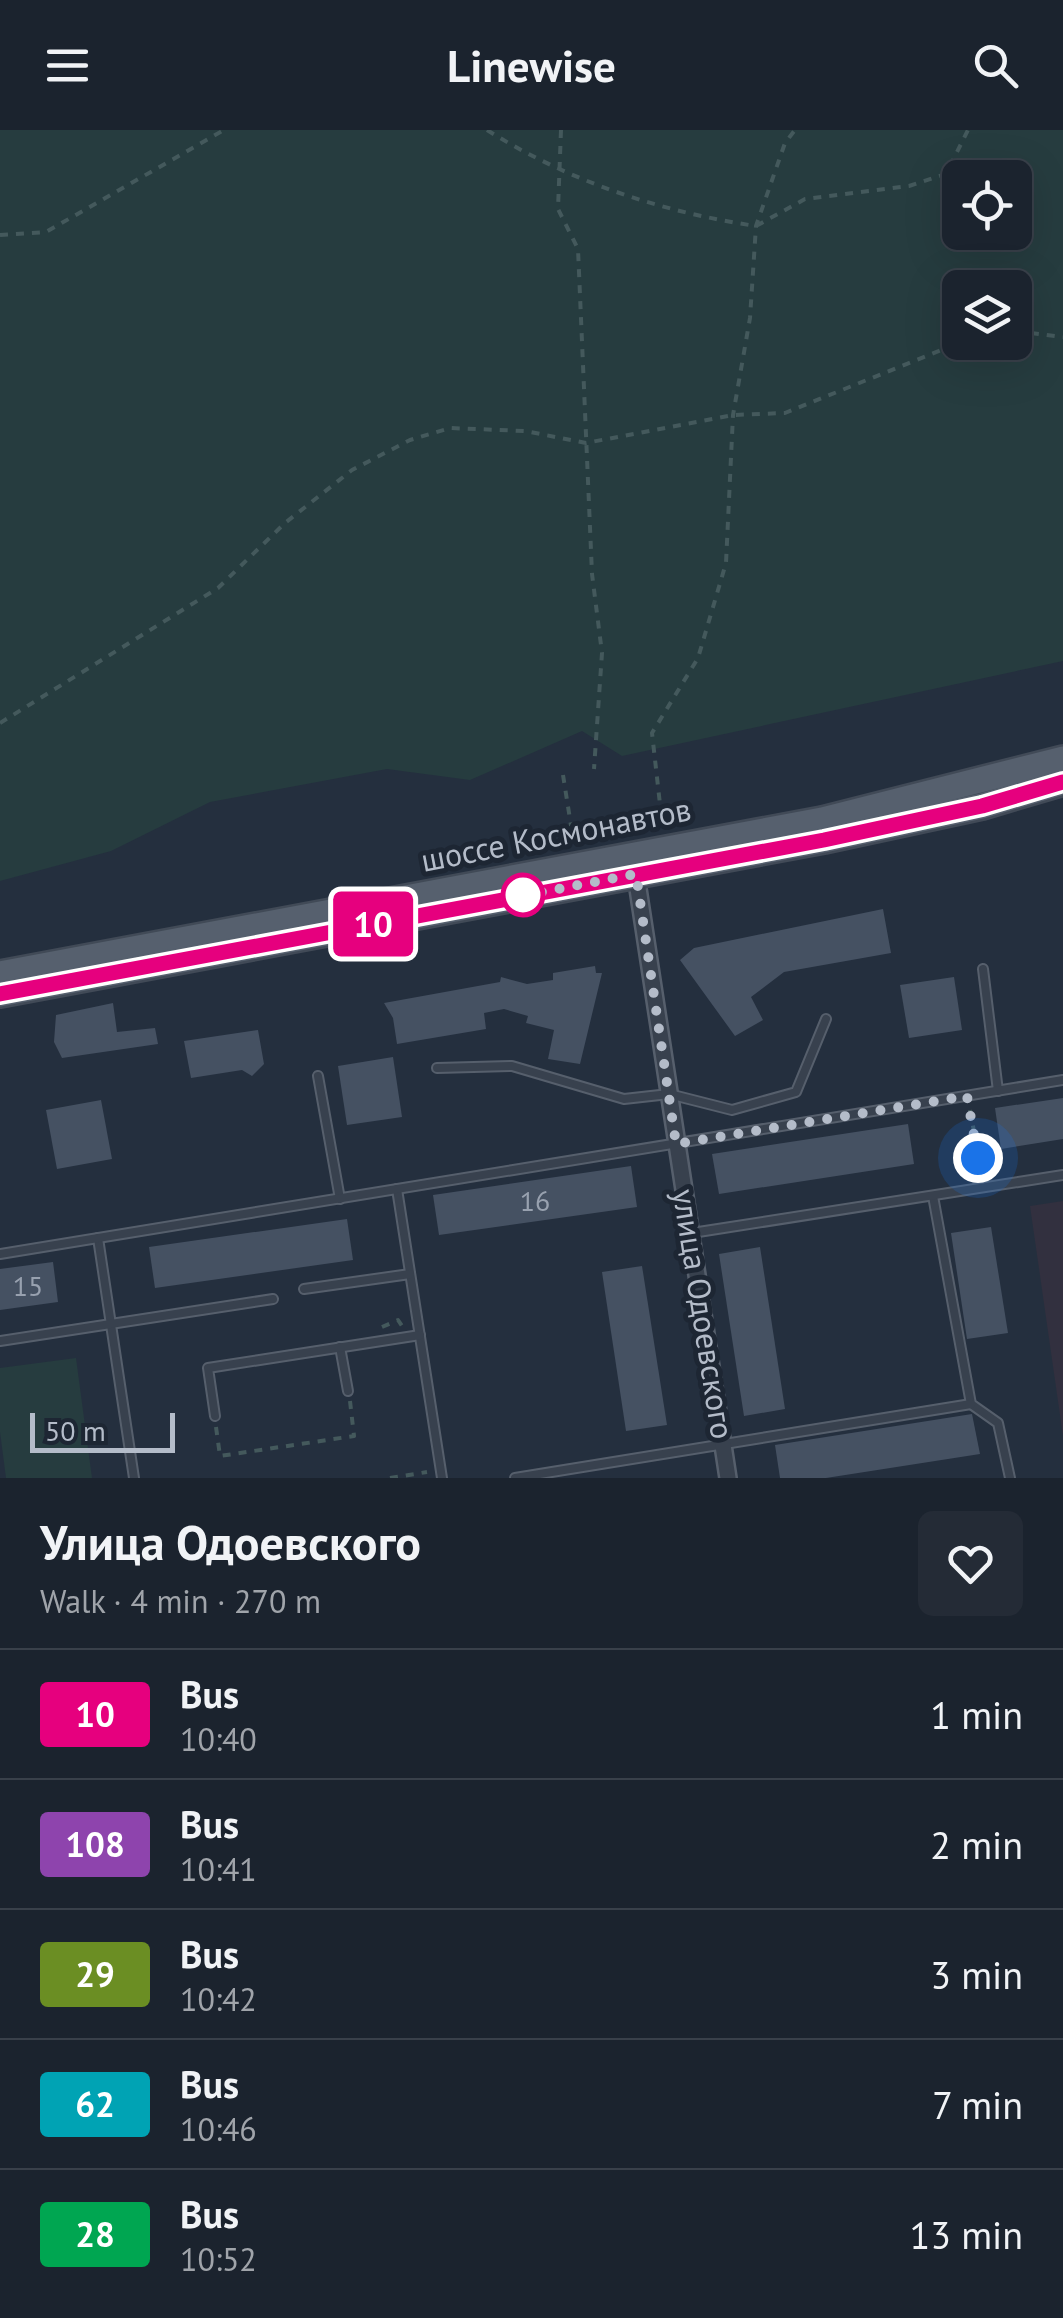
<!DOCTYPE html>
<meta charset="utf-8">
<style>
body{margin:0;font-family:"PT Sans",sans-serif;background:#242b36;color:#f1f3f6;height:100vh;display:flex;flex-direction:column;font-size:38px;white-space:nowrap}
*{box-sizing:border-box;margin:0}
p{font-size:32px;color:#a0a4aa}
.icon{flex:none;width:55px;height:55px;fill:none;stroke:currentColor;stroke-width:2;stroke-linecap:round;stroke-linejoin:round}
.map{position:relative;height:1348px;overflow:hidden}
.drawer{display:flex;flex-direction:column;background:#1b232e;flex:1}
.drawer>*{flex:none}
.badge{padding:0 20px;border-radius:8px;font-size:35px;line-height:65px}
.fabs{position:absolute;left:942px;top:30px;display:grid;gap:20px}
.fabs a{display:grid;place-items:center;width:90px;height:90px;border-radius:15px;background:#1b232e;box-shadow:0 10px 40px #0002,0 0 0 2px #39404a;font-size:50px}
.scale{position:absolute;left:30px;bottom:25px;width:145px;box-sizing:border-box;padding-left:10px;border:5px solid #b4bcc9;border-top:0;font-size:28px;line-height:35px;white-space:nowrap;color:#b4bcc9;-webkit-text-stroke:8px #1d2633;paint-order:stroke}
.you{position:absolute;width:50px;height:50px;margin:-25px;border:8px solid #fff;border-radius:50%;background:#1a73e8;box-shadow:0 0 0 15px #1a73e833}
.map>.badge{position:absolute;translate:-50% -50%;box-shadow:0 0 0 5px #fff}
.round{display:grid;place-items:center;flex:none;width:105px;height:105px;border-radius:15px;background:#242b36}
.summary{display:flex;align-items:center;justify-content:space-between;height:170px;padding:0 40px}
h1{font-size:48px;font-weight:800;line-height:75px}
ul{padding:0;list-style:none}
li{display:flex;align-items:center;gap:30px;height:130px;padding:0 40px;border-top:2px solid #39404a}
li div{flex:1}
li b{display:block;font-size:38px}
li em{font-style:normal}
li .badge{min-width:110px;font-weight:700;text-align:center}
header{display:flex;justify-content:space-between;align-items:center;height:130px;padding:0 40px;background:#1b232e;font-size:45px;font-weight:800}
.map>svg:first-child{display:block}
.medical{fill:#32303f}
.green{fill:#263c3f;fill-rule:evenodd}
.building{fill:#455162}
.lines{fill:none;stroke-linecap:round;stroke-linejoin:round}
.lane-casing{stroke:#565f6c;stroke-width:12}
.street-casing{stroke:#565f6c;stroke-width:20}
.primary-casing{stroke:#414a57;stroke-width:30}
.path{stroke:#44595c;stroke-width:4;stroke-dasharray:8 8;stroke-linecap:butt}
.lane{stroke:#38414e;stroke-width:8}
.street{stroke:#38414e;stroke-width:15}
.primary{stroke:#56606e;stroke-width:25}
.line-casing{stroke:#fff;stroke-width:22}
.line{stroke:#e6007e;stroke-width:15}
.walk{stroke:#b4bcc9;stroke-width:10;stroke-dasharray:0 18}
.stop-dot{fill:#fff;stroke:#e6007e;stroke-width:5}
.labels{text-anchor:middle;stroke-width:10;stroke-linejoin:round;paint-order:stroke}
.number-label{font-size:28px;fill:#98a1af}
.street-label{font-size:32px;fill:#b4bcc9;stroke:#1d2633}
</style>
<header><svg class="icon" aria-label="menu" viewBox="0 0 24 24"><path d="M4 6h16M4 12h16M4 18h16"/></svg>Linewise<svg class="icon" aria-label="search" viewBox="0 0 24 24"><circle cx="10" cy="10" r="6"/><path d="M15 15l6 6"/></svg></header>
<div class="map">
<svg width="1063" height="1348" viewBox="0 0 1063 1348">
<rect width="100%" height="100%" fill="#242f3e"/>
<path class="medical" d="M1063,1071V1306L1030,1076Z"/>
<g class="green">
<path d="M0,0H1063V531L622,626L582,601L470,650L387,639L210,672L111,721L0,751ZM960,48H1015V102H960ZM960,158H1015V212H960Z"/>
<path d="M76,1228L92,1348H6L0,1302V1238Z"/>
</g>
<g class="building">
<path d="M883,779L891,823L784,842L751,867L763,890L735,906L680,830L694,818Z"/>
<path d="M595,836L596,843H602L580,934L548,929L554,900L526,893L528,886L504,879L484,883L486,899L397,914L393,888L384,873L500,852L501,847L527,854L553,850V843Z"/>
<path d="M954,847L962,900L909,908L900,855Z"/>
<path d="M113,873L117,902L155,898L158,914L62,928L54,912L56,885Z"/>
<path d="M258,900L264,934L252,946L242,940L191,948L184,911Z"/>
<path d="M393,927L402,987L347,995L338,936Z"/>
<path d="M1063,968V1009L1001,1019L995,978Z"/>
<path d="M101,970L112,1029L57,1039L46,980Z"/>
<path d="M908,994L914,1034L719,1064L712,1024Z"/>
<path d="M631,1036L637,1077L439,1105L433,1065Z"/>
<path d="M347,1089L353,1130L155,1158L149,1117Z"/>
<path d="M991,1097L1008,1203L967,1209L951,1103Z"/>
<path d="M760,1117L785,1279L744,1286L719,1124Z"/>
<path d="M53,1132L58,1172L0,1180V1139Z"/>
<path d="M642,1136L667,1295L626,1301L602,1142Z"/>
<path d="M972,1284L980,1324L826,1348H780L775,1315Z"/>
</g>
<g class="lines">
<g class="lane-casing">
<g id="lane">
<path d="M983,839L998,961"/>
<path d="M437,938L512,936L624,969L669,964L732,980L796,962L826,889"/>
<path d="M318,946L340,1069"/>
<path d="M397,1059L442,1348"/>
<path d="M933,1066L971,1274L998,1293L1010,1348"/>
<path d="M692,1103L1063,1045"/>
<path d="M98,1108L134,1348"/>
<path d="M0,1124L1063,950"/>
<path d="M304,1159L410,1144"/>
<path d="M0,1211L273,1169"/>
<path d="M340,1217L348,1261"/>
<path d="M215,1286L208,1238L420,1205"/>
<path d="M515,1348L971,1274"/>
</g>
</g>
<g class="street-casing">
<path id="street" d="M635,739L728,1348"/>
</g>
<g class="primary-casing">
<g id="primary">
<path d="M0,844L822,690L1063,629"/>
<path d="M0,864L824,710L982,676L1063,652"/>
</g>
</g>
<g class="path">
<path d="M487,0C568,51 661,82 756,96L805,69L909,56L946,44L968,0"/>
<path d="M561,0L558,79L578,119L592,444L602,523L594,639"/>
<path d="M0,105L46,102L224,0"/>
<path d="M1015,201L1063,207"/>
<path d="M0,593L218,458L285,393L352,340L410,310L450,298L525,301L586,313L733,285L785,283L961,212"/>
<path d="M563,645L573,708L662,692L652,603L698,528L726,433L733,285L750,188L756,96L785,13L795,0"/>
<path d="M970,980L982,1045"/>
<path d="M382,1197L398,1190L402,1196"/>
<path d="M216,1297L220,1326L354,1306L350,1271"/>
<path d="M390,1348L427,1342"/>
</g>
<use href="#lane" class="lane"/>
<use href="#street" class="street"/>
<use href="#primary" class="primary"/>
</g>
<g class="lines">
<g class="line-casing">
<path id="line" d="M0,864L824,710L982,676L1063,652"/>
</g>
<use href="#line" class="line"/>
<path class="walk" d="M523,765L506,769L636,744L676,1014L967,966L978,1028"/>
</g>
<circle class="stop-dot" cx="523" cy="765" r="20"/>
<g class="labels">
<g class="number-label">
<text x="535" y="1081">16</text>
<text x="28" y="1166">15</text>
</g>
<g class="street-label">
<text transform="translate(556 705) rotate(-11)" y="11">шоссе Космонавтов</text>
<text transform="translate(703 1184) rotate(81)" y="11">улица Одоевского</text>
</g>
</g>
</svg>
<div class="fabs">
<a><svg class="icon" aria-label="locate" viewBox="0 0 24 24"><circle cx="12" cy="12" r="6"/><path d="M12 2v4M12 18v4M2 12h4M18 12h4"/></svg></a>
<a><svg class="icon" aria-label="layers" viewBox="0 0 24 24"><path d="M12 4l9 5-9 5-9-5zM3 14l9 5 9-5"/></svg></a>
</div>
<div class="scale">50 m</div>
<div class="you" style="left:978px;top:1028px"></div>
<b class="badge" style="left:373px;top:794px;background:#e6007e;color:#fff">10</b>
</div>
<section class="drawer">
<div class="summary"><div><h1>Улица Одоевского</h1><p>Walk · 4 min · 270 m</p></div><a class="round"><svg class="icon" aria-label="heart" viewBox="0 0 24 24"><path d="M12 20l-8-8c-3-5 5-10 8-4 3-6 11-1 8 4z"/></svg></a></div>
<ul>
<li><span class="badge" style="background:#e6007e;color:#fff">10</span><div><b>Bus</b><p>10:40</p></div><em>1 min</em></li>
<li><span class="badge" style="background:#8e44ad;color:#fff">108</span><div><b>Bus</b><p>10:41</p></div><em>2 min</em></li>
<li><span class="badge" style="background:#6b8e23;color:#fff">29</span><div><b>Bus</b><p>10:42</p></div><em>3 min</em></li>
<li><span class="badge" style="background:#00a3b4;color:#fff">62</span><div><b>Bus</b><p>10:46</p></div><em>7 min</em></li>
<li><span class="badge" style="background:#00a651;color:#fff">28</span><div><b>Bus</b><p>10:52</p></div><em>13 min</em></li>
</ul>
</section>
